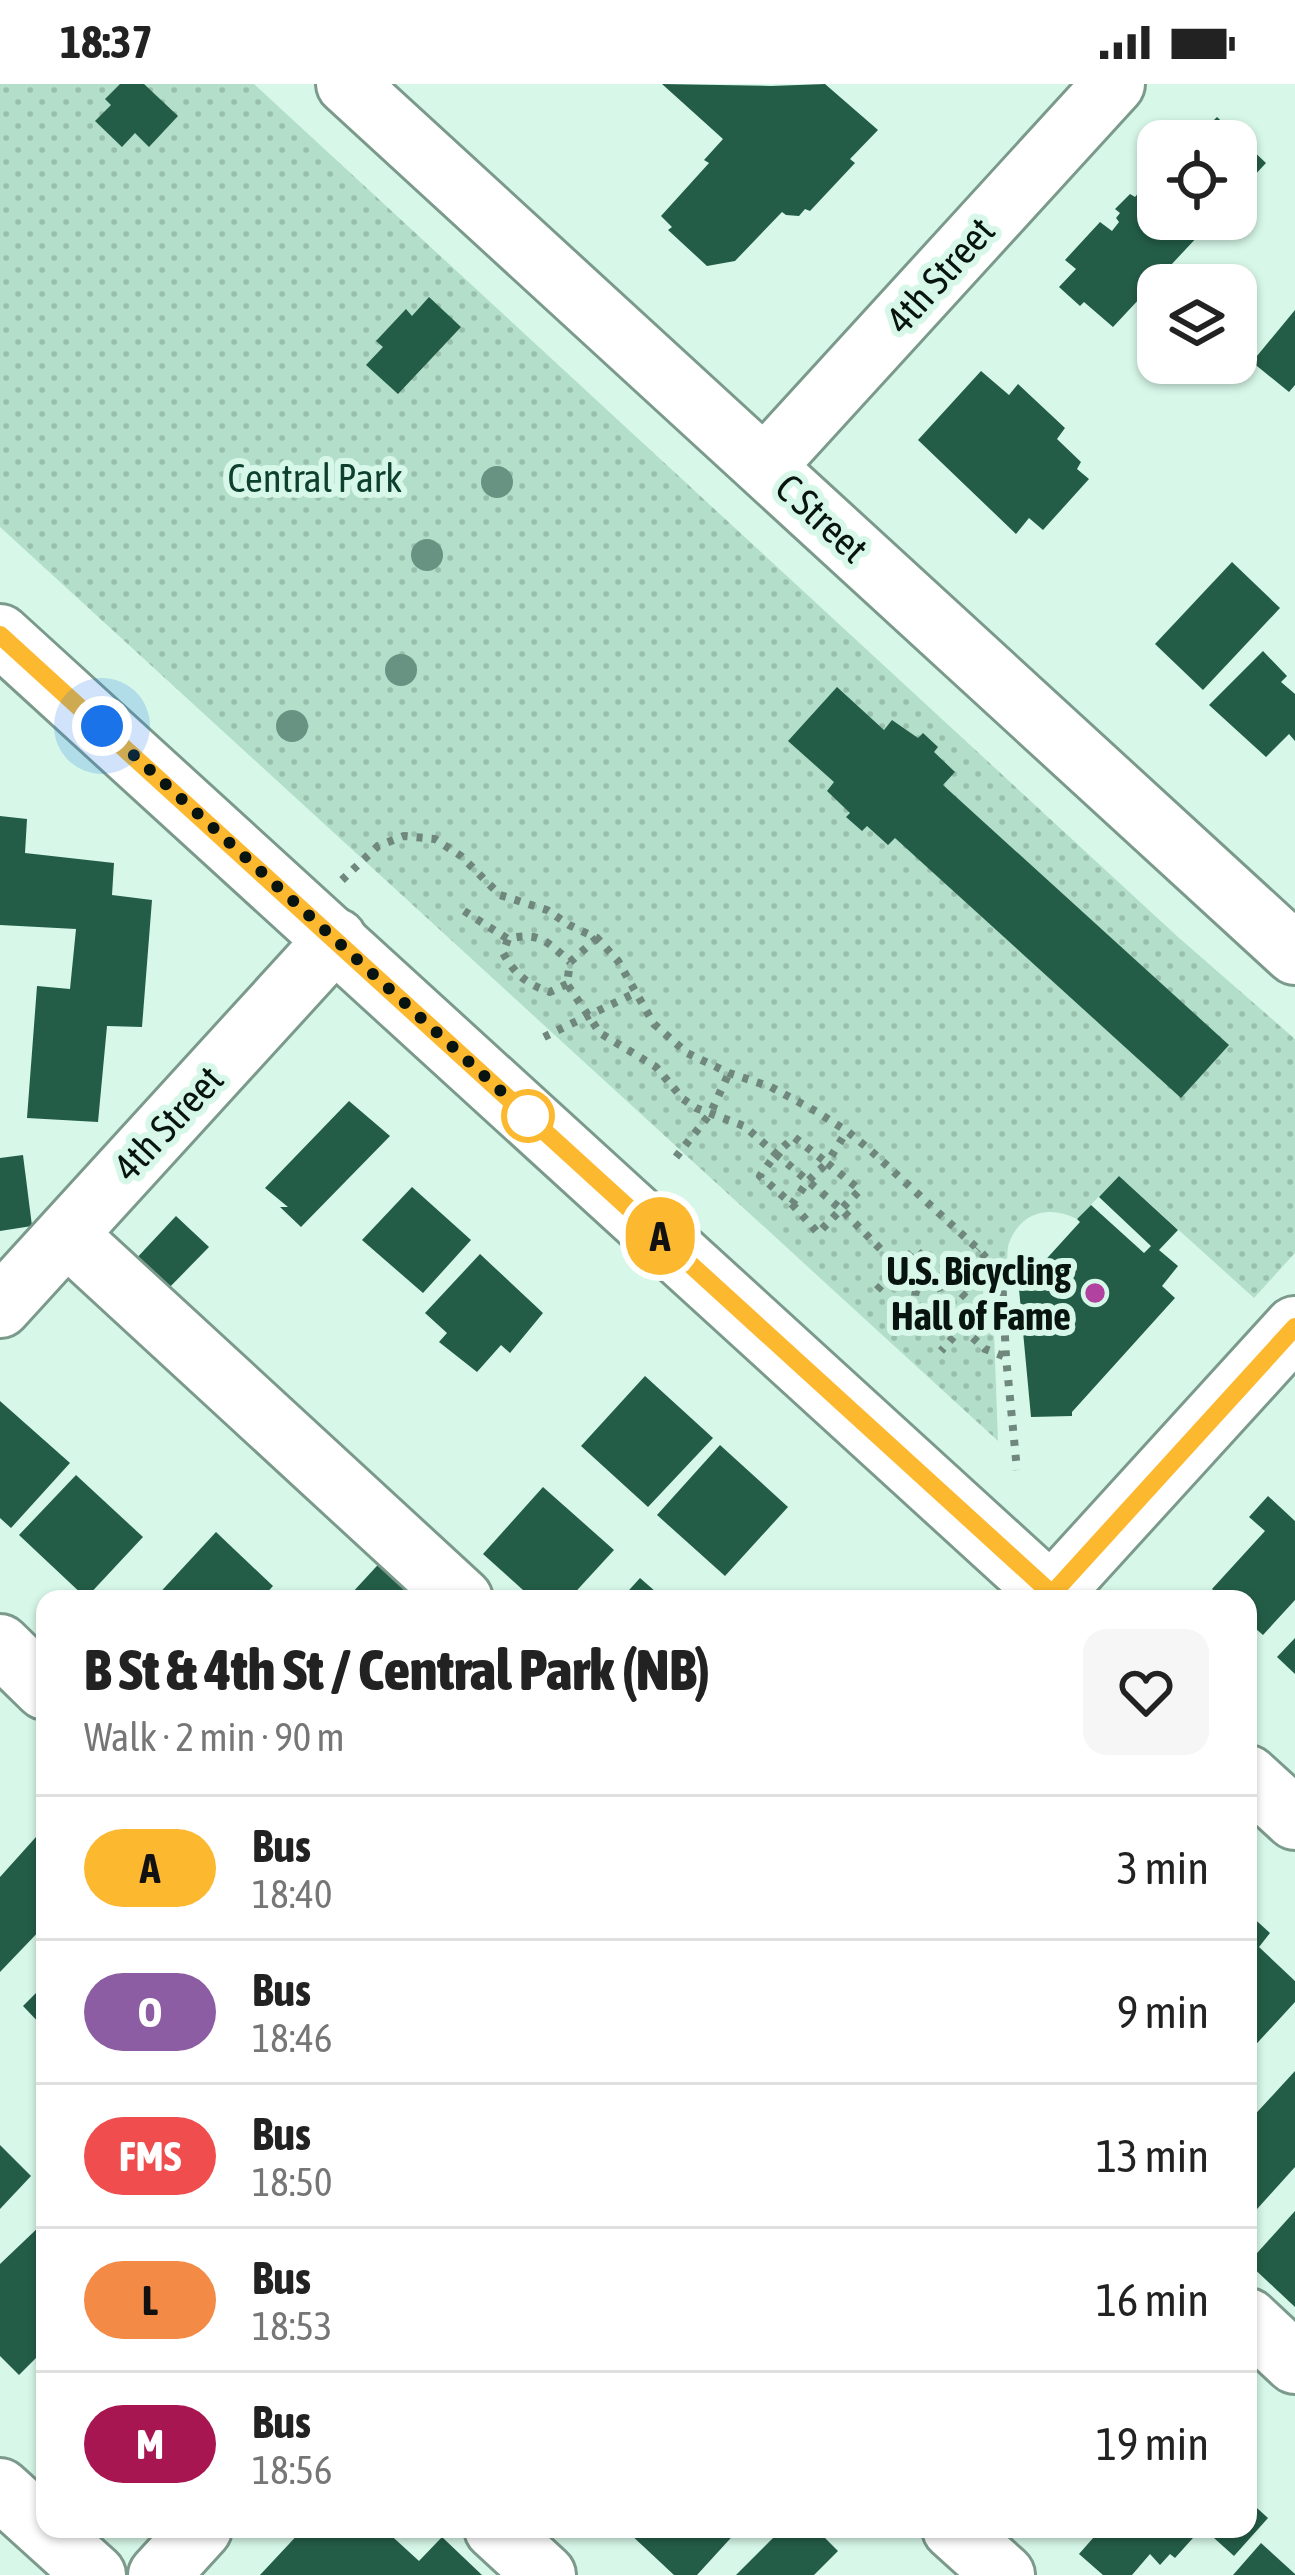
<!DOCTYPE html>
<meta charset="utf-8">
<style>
body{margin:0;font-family:"Asap Condensed",sans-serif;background:#f6f6f6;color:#222;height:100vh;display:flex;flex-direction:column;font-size:45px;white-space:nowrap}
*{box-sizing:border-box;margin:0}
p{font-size:39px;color:#767676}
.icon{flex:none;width:66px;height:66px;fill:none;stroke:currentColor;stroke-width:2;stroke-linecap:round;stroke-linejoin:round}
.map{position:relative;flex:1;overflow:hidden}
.drawer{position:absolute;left:36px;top:1506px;width:1221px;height:948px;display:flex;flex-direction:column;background:#fff;border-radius:24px;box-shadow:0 3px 9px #0004}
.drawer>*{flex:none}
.badge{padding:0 24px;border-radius:39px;font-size:42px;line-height:78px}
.tools{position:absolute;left:1137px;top:36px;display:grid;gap:24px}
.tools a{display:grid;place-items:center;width:120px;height:120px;border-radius:24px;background:#fff;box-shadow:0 3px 9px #0004;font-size:60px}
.you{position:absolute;width:60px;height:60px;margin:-30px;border:9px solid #fff;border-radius:50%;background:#1a73e8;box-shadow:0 0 0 18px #1a73e833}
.map>.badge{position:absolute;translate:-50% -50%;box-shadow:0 0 0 6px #fff}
.round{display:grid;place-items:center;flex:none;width:126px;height:126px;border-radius:24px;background:#f6f6f6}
.headline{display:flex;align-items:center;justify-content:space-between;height:204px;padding:0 48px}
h1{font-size:57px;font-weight:800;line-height:90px}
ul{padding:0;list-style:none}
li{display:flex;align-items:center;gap:36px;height:144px;padding:0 48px;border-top:3px solid #e0e0e0}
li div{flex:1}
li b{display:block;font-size:45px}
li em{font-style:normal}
li .badge{min-width:132px;font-weight:700;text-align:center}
.status{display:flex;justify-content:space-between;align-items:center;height:84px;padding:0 60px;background:#fff;direction:ltr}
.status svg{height:33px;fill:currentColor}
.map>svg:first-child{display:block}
.green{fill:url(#green-dots)}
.building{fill:#235d48}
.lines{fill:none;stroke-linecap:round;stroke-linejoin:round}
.minor-casing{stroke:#7b9a8c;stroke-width:66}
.path{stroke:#70877d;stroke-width:8;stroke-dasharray:6 9;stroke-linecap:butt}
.minor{stroke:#fff;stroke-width:60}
.tree{fill:#689383}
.line-casing{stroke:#fff;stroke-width:27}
.line{stroke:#fcb82e;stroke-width:18}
.walk{stroke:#08140f;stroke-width:12;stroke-dasharray:0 21.6}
.stop-dot{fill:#fff;stroke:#fcb82e;stroke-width:6}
.poi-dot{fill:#b2429f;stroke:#d7f8e9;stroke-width:4.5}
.labels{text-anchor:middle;stroke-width:12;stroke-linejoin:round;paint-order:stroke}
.street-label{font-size:39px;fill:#08140f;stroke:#d7f8e9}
.park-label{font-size:39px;fill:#0e402f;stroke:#d7f8e9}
.poi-label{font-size:39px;font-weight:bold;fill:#08140f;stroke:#d7f8e9;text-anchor:end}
</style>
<div class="status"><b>18:37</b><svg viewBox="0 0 49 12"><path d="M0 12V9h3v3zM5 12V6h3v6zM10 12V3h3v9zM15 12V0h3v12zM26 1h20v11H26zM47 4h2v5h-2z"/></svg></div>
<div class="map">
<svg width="1295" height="2491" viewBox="0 0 1295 2491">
<defs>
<pattern id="green-dots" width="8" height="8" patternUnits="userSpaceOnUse" patternTransform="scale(3)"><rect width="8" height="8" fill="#b3deca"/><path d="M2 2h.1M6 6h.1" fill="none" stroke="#98beac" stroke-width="1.8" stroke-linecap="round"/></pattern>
</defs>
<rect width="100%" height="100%" fill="#d7f8e9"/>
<path class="green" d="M0,0H254L1178,853L1295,955V1169L1254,1214L1119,1092L1077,1135C1050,1121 1021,1127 1009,1159C1006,1169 1008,1180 1008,1190L992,1194L998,1357L0,443Z"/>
<g class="building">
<path d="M120,0H144L178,32L149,63L135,49L122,63L95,37L111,21L105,15Z"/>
<path d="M662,0L771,2L825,0L878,46L850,75L855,79L810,127L805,125L799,132L786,131L782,128L735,177L707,182L668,146L672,143L661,132L709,79L704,76L723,55Z"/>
<path d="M1217,33L1266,79L1236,111V57H1193Z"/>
<path d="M1158,74V135H1214L1113,243L1084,218L1080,222L1059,203L1076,185L1065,176L1100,138L1112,147L1119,138L1116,134L1120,129L1115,125L1130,110L1135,113L1140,107L1144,111L1153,101L1142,93Z"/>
<path d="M429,213L461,243L398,310L366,281L383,263L376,257L406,225L412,232Z"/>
<path d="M1295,226V301L1289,308L1252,278Z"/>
<path d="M981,287L1009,311L1018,300L1065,344L1057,355L1081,378L1077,385L1089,395L1043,446L1029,434L1016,450L918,356Z"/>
<path d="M1232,478L1280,524L1203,606L1155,560Z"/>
<path d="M1263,567L1287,592L1281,598L1295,610V657L1289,650L1266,673L1209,621Z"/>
<path d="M837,603L884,646L892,636L918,654L923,649L938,663L934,668L955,688L943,701L1229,961L1181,1014L895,754L888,761L867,742L862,747L846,733L850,729L827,707L834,698L788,657Z"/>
<path d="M0,732L27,735L25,769L114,779L112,811L152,816L142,943L107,942L98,1038L27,1034L37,902L70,905L76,845L0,841Z"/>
<path d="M349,1017L390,1052L301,1143L280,1123H288L265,1104Z"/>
<path d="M23,1071L32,1142L0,1147V1074Z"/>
<path d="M1119,1092L1178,1146L1159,1166L1178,1182L1162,1202L1175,1214L1072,1328V1332L1031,1333L1019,1205L1080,1138L1077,1135L1091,1121L1144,1169L1151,1162L1099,1113Z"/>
<path d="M412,1103L471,1156L423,1209L362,1156Z"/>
<path d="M176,1132L209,1163L165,1208L133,1178Z"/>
<path d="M480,1170L543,1229L510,1269L501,1261L477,1288L439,1258L447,1249L425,1229Z"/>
<path d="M645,1292L713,1354L648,1423L581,1362Z"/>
<path d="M0,1317L70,1379L11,1444L0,1434Z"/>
<path d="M720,1361L788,1423L725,1492L657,1431Z"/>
<path d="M76,1391L143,1453L86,1514L19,1451Z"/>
<path d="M543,1403L614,1466L569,1515H533L483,1470Z"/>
<path d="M1268,1412L1295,1437V1516L1263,1551L1248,1538V1515H1223L1212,1505L1265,1447L1249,1433Z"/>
<path d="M216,1448L273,1502L261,1515H154Z"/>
<path d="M387,1471L420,1515H357L351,1510Z"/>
<path d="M640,1494L664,1515H621Z"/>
<path d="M1295,1554V1590L1277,1573Z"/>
<path d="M36,1753L45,1762V1841L0,1888V1793Z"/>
<path d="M1248,1829L1270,1849L1259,1863L1295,1897V1918L1248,1969Z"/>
<path d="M45,1900V1945L23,1922Z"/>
<path d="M1295,1987V2083L1248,2135V2038Z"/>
<path d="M0,2061L31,2092L0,2125Z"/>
<path d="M1295,2127V2223L1248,2179Z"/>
<path d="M42,2140L45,2143V2265L19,2291L0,2272V2180Z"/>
<path d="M1248,2416L1268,2434L1234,2472L1204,2445H1248Z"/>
<path d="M303,2445H384L419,2477L442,2453L482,2491H260Z"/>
<path d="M630,2445H739L697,2491H674L628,2448Z"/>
<path d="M782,2445H816L838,2467L814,2491H736Z"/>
<path d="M1101,2445H1201L1175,2474L1170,2470L1160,2481L1150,2470L1132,2491H1103L1079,2470Z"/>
<path d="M1261,2459L1295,2490V2491H1233Z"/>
</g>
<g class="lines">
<g class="minor-casing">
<g id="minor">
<path d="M347,0L1295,870"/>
<path d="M765,382L1114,0"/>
<path d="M0,551L1056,1515"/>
<path d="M67,1151L462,1515"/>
<path d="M0,1223L336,855"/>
<path d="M1047,1515L1295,1243"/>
<path d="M0,1561L45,1605"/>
<path d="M1248,1692L1295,1735"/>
<path d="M1248,2235L1295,2279"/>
<path d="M0,2405L95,2491"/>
<path d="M495,2445L545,2491"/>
<path d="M953,2445L1004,2491"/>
<path d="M159,2491L201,2445"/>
</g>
</g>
<g class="path">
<path d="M342,796L378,762L404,752L435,755L461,772L500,811L547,826L569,841L597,854L618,877L654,940L687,969L729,989L771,1003L817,1028L847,1047L870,1066L978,1165L1002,1191L1006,1273L1017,1386"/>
<path d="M464,827L508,855"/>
<path d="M597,854L570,878L567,900L600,949L656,983L683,1015L696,1024L744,1042L776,1070L794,1053L827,1079L808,1097L792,1120L760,1092L776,1070L842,1126L918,1203"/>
<path d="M567,900L550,908C526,900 515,890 503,869L508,855C539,847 548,858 570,878"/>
<path d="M544,953L635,909"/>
<path d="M676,1073L710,1030L729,989"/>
<path d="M792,1120L818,1149L860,1106L827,1079L847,1047"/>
<circle cx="929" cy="1213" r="14"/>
<path d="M947,1199L978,1165"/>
<path d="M877,1206L915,1165L978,1225L941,1267"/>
<path d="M940,1223L985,1265L1006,1273"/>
</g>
<use href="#minor" class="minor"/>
</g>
<g class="tree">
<circle cx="497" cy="398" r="16"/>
<circle cx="427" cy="471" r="16"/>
<circle cx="401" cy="586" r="16"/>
<circle cx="292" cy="642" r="16"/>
</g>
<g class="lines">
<g class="line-casing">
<path id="line" d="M0,551L1052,1510L1295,1243"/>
</g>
<use href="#line" class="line"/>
<path class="walk" d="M102,642L538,1041L528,1032"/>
</g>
<circle class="stop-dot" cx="528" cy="1032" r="24"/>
<circle class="poi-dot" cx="1095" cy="1209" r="12"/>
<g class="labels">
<g class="street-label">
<text transform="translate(940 191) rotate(-48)" y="14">4th Street</text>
<text transform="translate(822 434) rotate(43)" y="14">C Street</text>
<text transform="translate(168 1039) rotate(-47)" y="14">4th Street</text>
</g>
<g class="park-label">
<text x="315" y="408">Central Park</text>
</g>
<g class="poi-label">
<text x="1071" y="1201">U.S. Bicycling<tspan x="1071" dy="45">Hall of Fame</tspan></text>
</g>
</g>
</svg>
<div class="tools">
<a><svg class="icon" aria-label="locate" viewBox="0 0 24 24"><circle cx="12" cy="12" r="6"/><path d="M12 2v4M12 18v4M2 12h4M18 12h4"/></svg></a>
<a><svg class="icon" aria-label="layers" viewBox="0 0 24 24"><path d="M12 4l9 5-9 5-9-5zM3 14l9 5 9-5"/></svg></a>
</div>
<div class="you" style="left:102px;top:642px"></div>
<b class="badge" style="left:660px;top:1152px;background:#fcb82e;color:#111">A</b>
<section class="drawer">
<div class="headline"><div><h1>B St &amp; 4th St / Central Park (NB)</h1><p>Walk · 2 min · 90 m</p></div><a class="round"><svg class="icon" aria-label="heart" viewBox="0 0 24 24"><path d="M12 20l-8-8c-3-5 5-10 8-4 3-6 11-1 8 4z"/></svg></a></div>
<ul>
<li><span class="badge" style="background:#fcb82e;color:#111">A</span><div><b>Bus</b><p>18:40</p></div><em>3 min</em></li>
<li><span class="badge" style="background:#8c5da3;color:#fff">O</span><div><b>Bus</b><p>18:46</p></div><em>9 min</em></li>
<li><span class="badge" style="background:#f04d4f;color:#fff">FMS</span><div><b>Bus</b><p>18:50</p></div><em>13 min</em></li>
<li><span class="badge" style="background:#f38a46;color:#111">L</span><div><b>Bus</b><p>18:53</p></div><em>16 min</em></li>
<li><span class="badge" style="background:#a81651;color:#fff">M</span><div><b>Bus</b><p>18:56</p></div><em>19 min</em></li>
</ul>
</section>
</div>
